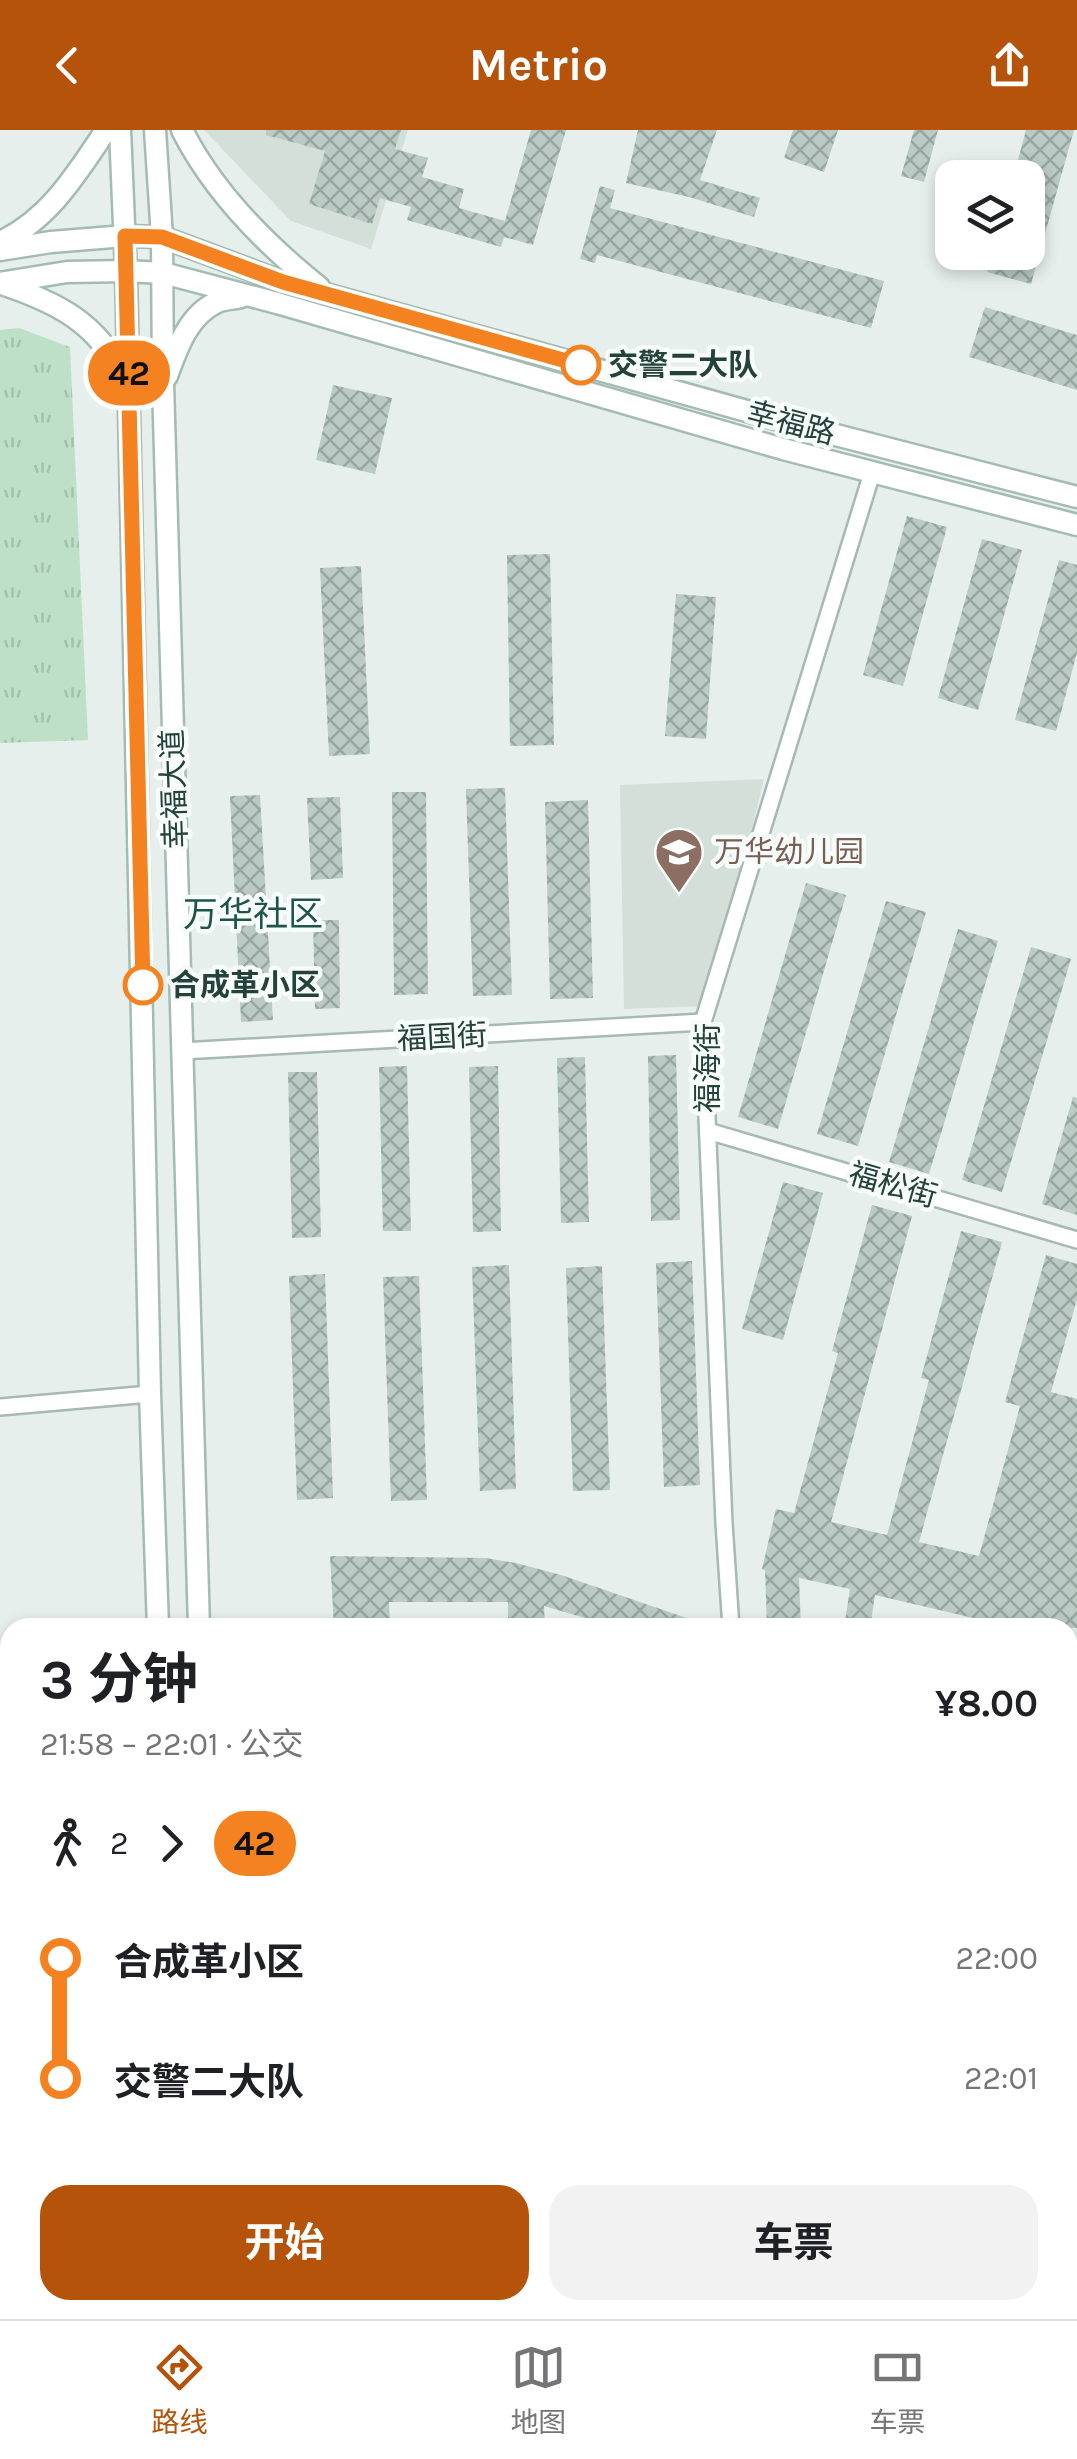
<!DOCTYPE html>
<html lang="zh">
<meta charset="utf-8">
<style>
body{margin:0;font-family:Karla,"Noto Sans SC",sans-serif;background:#f2f2f2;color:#202124;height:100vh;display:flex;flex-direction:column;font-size:38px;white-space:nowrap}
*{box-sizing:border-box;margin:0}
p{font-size:32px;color:#757577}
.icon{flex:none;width:55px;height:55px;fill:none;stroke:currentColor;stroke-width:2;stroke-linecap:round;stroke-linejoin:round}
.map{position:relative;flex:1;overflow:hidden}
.panel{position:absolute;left:0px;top:1488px;width:1078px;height:702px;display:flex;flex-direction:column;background:#fff;border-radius:30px 30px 0 0;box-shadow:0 5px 15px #0003}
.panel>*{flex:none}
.badge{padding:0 20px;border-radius:32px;font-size:35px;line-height:65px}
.controls{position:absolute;left:935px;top:30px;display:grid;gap:20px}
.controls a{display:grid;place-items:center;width:110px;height:110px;border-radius:20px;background:#fff;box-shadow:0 5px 15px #0003;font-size:50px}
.map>.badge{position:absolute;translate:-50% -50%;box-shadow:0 0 0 5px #fff}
.legs{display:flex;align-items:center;gap:15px;height:110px;padding:0 40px;font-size:32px}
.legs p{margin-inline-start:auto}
.head{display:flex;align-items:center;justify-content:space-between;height:170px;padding:0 40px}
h1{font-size:55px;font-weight:700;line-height:75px}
.action{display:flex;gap:20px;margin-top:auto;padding:20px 40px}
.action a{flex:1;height:115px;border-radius:30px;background:#b45309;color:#fff;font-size:40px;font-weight:700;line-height:115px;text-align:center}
.action a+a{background:#f2f2f2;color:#202124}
ul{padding:0 40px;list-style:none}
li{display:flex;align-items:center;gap:35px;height:120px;font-size:38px}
li i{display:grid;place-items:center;width:15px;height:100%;margin:0 12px;background:currentColor}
li i::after{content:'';width:25px;height:25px;margin:-12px;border:8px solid;border-radius:50%;background:#fff}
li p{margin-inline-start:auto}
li:first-child i{background:linear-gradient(#0000 50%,currentColor 0)}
li:last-child i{background:linear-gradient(currentColor 50%,#0000 0)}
header{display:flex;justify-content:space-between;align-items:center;height:130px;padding:0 40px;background:#b45309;color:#fff;font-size:45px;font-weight:700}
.menu{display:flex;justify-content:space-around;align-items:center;height:140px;border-top:2px solid #e0e0e0;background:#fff;font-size:28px;color:#757577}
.menu a{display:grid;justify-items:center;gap:5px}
.menu .on{color:#b45309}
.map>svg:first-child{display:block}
.built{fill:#d4dfda}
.grass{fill:url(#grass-tufts)}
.building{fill:url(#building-cross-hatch)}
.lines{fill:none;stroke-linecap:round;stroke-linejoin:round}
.street-casing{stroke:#a8b8b2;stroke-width:20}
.secondary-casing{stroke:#a4bbb3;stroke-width:25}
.street{stroke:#fff;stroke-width:15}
.secondary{stroke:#fff;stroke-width:20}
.line-1-casing{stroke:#fff;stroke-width:22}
.line-1{stroke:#f58220;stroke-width:15}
.stop-1-dot{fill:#fff;stroke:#f58220;stroke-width:5}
.labels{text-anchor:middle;stroke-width:9;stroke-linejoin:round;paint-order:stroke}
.stop-label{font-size:30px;font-weight:bold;fill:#24423a;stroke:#f7fbf9;text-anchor:start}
.street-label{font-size:30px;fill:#24423a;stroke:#f7fbf9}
.education-label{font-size:30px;fill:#785e54;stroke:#f7fbf9;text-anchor:start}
.quarter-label{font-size:35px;fill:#1f5548;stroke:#f7fbf9}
</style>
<header><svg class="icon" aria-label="back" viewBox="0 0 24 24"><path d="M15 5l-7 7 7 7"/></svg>Metrio<svg class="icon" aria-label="share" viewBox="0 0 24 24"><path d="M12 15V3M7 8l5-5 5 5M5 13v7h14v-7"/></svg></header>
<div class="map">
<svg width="1077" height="2189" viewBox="0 0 1077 2189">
<defs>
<pattern id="grass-tufts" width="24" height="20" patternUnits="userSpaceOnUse" patternTransform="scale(2.5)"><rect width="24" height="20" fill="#bfe0c8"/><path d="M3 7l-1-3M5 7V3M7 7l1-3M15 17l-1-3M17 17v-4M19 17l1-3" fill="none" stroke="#a4c1ad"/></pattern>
<pattern id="building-cross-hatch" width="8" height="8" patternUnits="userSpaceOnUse" patternTransform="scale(2.5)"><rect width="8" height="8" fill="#bbcac4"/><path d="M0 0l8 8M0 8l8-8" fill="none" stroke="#98a6a0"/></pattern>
</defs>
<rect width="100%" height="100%" fill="#e6efeb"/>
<g class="built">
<path d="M204,0H408L371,119L291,91Z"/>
<path d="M764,649L708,876L624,879L620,655Z"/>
</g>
<path class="grass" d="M19,198L70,217L88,610L0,613V200Z"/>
<g class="building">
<path d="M266,0H401L395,19L428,28L422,47L464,59L459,78L505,91L531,0H566L533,115L504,107L501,117L407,90L411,77L380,68L372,94L309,74L325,21L266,5Z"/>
<path d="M638,0H717L700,50L760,68L754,87L689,67L626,53Z"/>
<path d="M793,0H838L824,42L784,28Z"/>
<path d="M914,0H938L924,52L901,46Z"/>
<path d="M1026,0H1074L1031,154L987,142L992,122H1028V48H1013Z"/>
<path d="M600,56L615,60L610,78L884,151L871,198L597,125L595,133L580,129Z"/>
<path d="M985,177L1077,205V260L969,227Z"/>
<path d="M333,255L392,268L375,344L316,330Z"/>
<path d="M907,386L947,397L903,556L863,545Z"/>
<path d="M982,409L1022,420L978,580L938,568Z"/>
<path d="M550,424L554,615L510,616L507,425Z"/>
<path d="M1059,430L1077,435V523L1056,601L1015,590Z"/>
<path d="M361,436L370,624L329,626L320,438Z"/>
<path d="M676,464L716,467L706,609L665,606Z"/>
<path d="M505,658L512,865L473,866L466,659Z"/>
<path d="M392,662H426L428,864L394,865Z"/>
<path d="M260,665L273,890L241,892L230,666Z"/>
<path d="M340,667L343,748L311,750L307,668Z"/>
<path d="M588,670L593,868L550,869L545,672Z"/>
<path d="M806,753L846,765L778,999L738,987Z"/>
<path d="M886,771L926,782L858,1016L817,1004Z"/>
<path d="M313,790H339L340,878L315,879Z"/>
<path d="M958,799L998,811L929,1044L889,1032Z"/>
<path d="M1031,817L1071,829L1002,1062L962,1050Z"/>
<path d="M676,925L680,1090L651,1091L648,926Z"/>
<path d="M585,927L589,1092L561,1093L557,928Z"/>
<path d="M407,936L411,1101H383L379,937Z"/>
<path d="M498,936L501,1101L473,1102L469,937Z"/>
<path d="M288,942H317L321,1107L292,1108Z"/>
<path d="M1073,967L1077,968V1085L1042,1074Z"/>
<path d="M783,1052L823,1063L783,1210L742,1199Z"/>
<path d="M872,1075L912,1086L831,1392L887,1405L929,1250L921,1248L961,1101L1002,1112L919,1412L979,1426L1020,1276L1005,1272L1046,1125L1077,1134V1169L1051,1262L1077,1269V1498H1016L875,1465L870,1498H844L850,1459L799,1448L801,1498H767L765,1440L762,1439L776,1379L794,1383L838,1223L832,1221Z"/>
<path d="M692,1131L700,1355L664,1357L656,1133Z"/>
<path d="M509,1135L516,1359L480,1361L472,1137Z"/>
<path d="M602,1136L610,1360L573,1361L566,1138Z"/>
<path d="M325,1144L333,1368L297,1370L289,1146Z"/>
<path d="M419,1146L427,1370L391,1371L383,1147Z"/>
<path d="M330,1426L485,1428L516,1433L561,1445L707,1495V1498H619L544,1476L545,1498H508V1472H389L390,1498H334Z"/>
</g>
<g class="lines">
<g class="street-casing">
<g id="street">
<path d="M182,921L703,892"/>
<path d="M708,1001L1077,1110"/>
<path d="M0,1277L150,1264"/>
<path d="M731,1498L724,1393L703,892L872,343"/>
<path d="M1068,1750L1077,1752"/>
<path d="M1068,1929L1077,1931"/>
<path d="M1068,2111L1077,2113"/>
<path d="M0,2136L10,2135"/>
<path d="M761,2180V2189"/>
</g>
</g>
<g class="secondary-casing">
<g id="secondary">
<path d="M120,0L126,141L150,1264L158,1498"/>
<path d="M155,0L162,107L163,253L199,1498"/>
<path d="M182,0C214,63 265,114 319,157"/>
<path d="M0,112C49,90 77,43 106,0"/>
<path d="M0,120L51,112L125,106L162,107L283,152L797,295L1077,367"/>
<path d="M0,153L67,142L126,141L163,143L277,173L783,319L1077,395"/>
<path d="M2,154C59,173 97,193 125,248"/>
<path d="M167,246C177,219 188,185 217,172C224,169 233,169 241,167"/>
<path d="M181,2180V2189"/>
<path d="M220,2180L221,2189"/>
</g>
</g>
<use href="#street" class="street"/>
<use href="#secondary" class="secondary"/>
</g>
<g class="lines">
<g class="line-1-casing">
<path id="line-1" d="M143,855L125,106L162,107L283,152L581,235"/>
</g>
<use href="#line-1" class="line-1"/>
</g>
<defs>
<g id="school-pin" transform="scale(2.5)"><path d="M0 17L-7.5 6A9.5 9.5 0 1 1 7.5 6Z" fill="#8d6e63" stroke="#f7fbf9"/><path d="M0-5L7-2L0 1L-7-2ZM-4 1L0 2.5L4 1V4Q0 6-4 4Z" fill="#fff"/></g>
</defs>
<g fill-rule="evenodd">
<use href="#school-pin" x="679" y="722"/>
</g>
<g class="stop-1-dot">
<circle cx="581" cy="235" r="18"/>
<circle cx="143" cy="855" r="18"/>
</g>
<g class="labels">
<g class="stop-label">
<text x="608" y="245">交警二大队</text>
<text x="170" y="865">合成革小区</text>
</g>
<g class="street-label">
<text transform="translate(791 293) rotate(15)" y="10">幸福路</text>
<text transform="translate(174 659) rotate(-92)" y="10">幸福大道</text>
<text transform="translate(442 907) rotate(-3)" y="10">福国街</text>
<text transform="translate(708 938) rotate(-90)" y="10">福海街</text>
<text transform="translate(893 1055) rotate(16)" y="10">福松街</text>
</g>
<g class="education-label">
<text x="714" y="732">万华幼儿园</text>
</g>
<g class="quarter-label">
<text x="253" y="796">万华社区</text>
</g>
</g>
</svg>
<div class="controls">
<a><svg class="icon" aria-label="layers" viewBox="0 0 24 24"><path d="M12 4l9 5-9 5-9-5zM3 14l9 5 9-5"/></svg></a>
</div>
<b class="badge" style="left:129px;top:243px;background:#f58220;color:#111">42</b>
<section class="panel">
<div class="head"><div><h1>3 分钟</h1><p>21:58 – 22:01 · 公交</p></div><b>¥8.00</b></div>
<div class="legs"><svg class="icon" aria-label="walk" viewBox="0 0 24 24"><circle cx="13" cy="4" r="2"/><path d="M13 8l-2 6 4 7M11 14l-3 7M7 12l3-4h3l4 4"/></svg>2<svg class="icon" aria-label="forward" viewBox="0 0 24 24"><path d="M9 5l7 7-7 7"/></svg><b class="badge" style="background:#f58220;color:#111">42</b></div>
<ul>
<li><i style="color:#f58220"></i><b>合成革小区</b><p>22:00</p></li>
<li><i style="color:#f58220"></i><b>交警二大队</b><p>22:01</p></li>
</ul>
<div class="action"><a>开始</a><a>车票</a></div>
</section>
</div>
<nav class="menu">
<a class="on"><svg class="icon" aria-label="directions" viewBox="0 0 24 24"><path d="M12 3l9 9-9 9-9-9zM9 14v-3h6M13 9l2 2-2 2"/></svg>路线</a>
<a><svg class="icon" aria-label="map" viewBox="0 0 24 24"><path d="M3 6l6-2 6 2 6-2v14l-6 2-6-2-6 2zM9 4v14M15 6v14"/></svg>地图</a>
<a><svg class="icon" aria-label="tickets" viewBox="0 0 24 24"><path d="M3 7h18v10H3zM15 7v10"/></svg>车票</a>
</nav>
